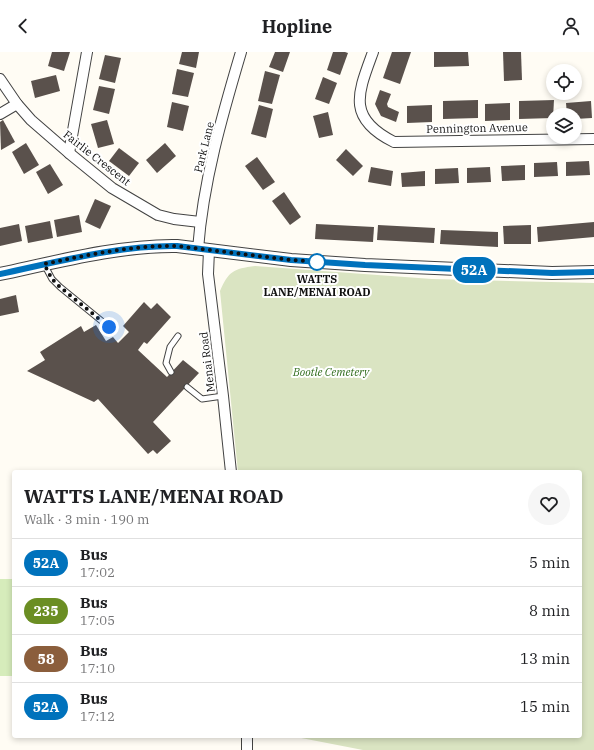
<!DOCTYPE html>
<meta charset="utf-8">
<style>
body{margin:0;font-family:"IBM Plex Serif",serif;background:#f6f6f6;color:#202124;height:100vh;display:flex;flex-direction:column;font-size:15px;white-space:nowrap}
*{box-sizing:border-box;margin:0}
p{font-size:13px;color:#757577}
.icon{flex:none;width:22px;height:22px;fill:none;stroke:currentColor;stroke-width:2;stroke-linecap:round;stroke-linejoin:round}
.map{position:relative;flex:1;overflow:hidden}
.sheet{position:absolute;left:12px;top:418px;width:570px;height:268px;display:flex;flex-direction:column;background:#fff;border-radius:4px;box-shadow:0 2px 6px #0003}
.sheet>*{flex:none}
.badge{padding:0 8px;border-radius:13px;font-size:14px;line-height:26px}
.fabs{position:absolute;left:546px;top:12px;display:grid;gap:8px}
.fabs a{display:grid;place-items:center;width:36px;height:36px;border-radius:50%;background:#fff;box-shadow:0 2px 6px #0003;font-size:20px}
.you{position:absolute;width:20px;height:20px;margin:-10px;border:3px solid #fff;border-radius:50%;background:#1a73e8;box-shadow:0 0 0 6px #1a73e833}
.map>.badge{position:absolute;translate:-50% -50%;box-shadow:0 0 0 2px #fff}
.round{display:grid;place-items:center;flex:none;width:42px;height:42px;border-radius:21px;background:#f6f6f6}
.headline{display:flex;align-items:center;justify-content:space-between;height:68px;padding:0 12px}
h1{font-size:19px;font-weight:700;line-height:30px}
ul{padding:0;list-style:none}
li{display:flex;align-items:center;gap:12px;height:48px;padding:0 12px;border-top:1px solid #e0e0e0}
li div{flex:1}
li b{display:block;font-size:15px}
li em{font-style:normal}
li .badge{min-width:44px;font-weight:700;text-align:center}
header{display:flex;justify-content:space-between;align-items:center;height:52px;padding:0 12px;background:#fff;font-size:18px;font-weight:700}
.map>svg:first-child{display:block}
.green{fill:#d6ecbb}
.cemetery{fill:#dae4c2}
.building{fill:#5a514c}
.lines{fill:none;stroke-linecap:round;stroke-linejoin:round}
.service-casing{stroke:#434343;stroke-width:7}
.minor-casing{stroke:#434343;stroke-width:12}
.tertiary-casing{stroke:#434343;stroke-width:14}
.service{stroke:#fff;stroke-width:5}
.minor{stroke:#fff;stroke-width:10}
.tertiary{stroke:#fff;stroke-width:12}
.line-casing{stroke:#fff;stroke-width:9}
.line{stroke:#0072bc;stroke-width:6}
.walk{stroke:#101010;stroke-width:4;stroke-dasharray:0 7.2}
.stop-dot{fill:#fff;stroke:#0072bc;stroke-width:2}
.labels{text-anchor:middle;stroke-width:4;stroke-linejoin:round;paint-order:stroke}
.street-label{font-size:11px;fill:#101010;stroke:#fff}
.stop-label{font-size:11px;font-weight:bold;fill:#101010;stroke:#fff}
.park-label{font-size:11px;font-style:italic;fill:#306c1d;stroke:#fff}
</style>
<header><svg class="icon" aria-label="back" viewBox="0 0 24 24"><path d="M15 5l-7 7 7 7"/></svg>Hopline<svg class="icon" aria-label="person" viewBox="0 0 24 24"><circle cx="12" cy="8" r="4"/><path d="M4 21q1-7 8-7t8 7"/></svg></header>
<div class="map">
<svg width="594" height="698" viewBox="0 0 594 698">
<rect width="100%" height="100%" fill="#fffcf4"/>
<rect class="green" x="0" y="527" width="14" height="97"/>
<path class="cemetery" d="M255,214L432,227L594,231V698H363L291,684H580V420H238L220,239C229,219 233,217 255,214Z"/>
<g class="building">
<path d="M52,0H70L64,19L48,14Z"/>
<path d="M182,0H199L196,16L179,12Z"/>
<path d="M275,0H290L283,20L269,15Z"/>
<path d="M333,0H345L348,1L340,23L327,18Z"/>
<path d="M392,0H411L400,32L383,26Z"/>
<path d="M434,0H468L469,14L434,15Z"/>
<path d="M503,0H521L522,28L504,29Z"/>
<path d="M105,3L121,6L115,31L99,27Z"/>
<path d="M177,17L194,21L188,45L172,42Z"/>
<path d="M265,19L280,23L272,52L258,49Z"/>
<path d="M56,23L60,39L35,46L31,29Z"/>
<path d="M323,25L337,31L329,52L315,47Z"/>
<path d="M99,34L115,37L109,62L93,58Z"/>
<path d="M380,38L391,42L387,52L388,55L399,60L396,70L381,64L375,52Z"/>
<path d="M478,48V66L443,67V49Z"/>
<path d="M554,48L553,66L519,67V49Z"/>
<path d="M591,49L592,66L575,67V63H567L566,51Z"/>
<path d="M172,50L189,54L183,79L167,75Z"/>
<path d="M510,51V68L485,69V52Z"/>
<path d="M259,53L273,57L266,86L251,82Z"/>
<path d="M432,53V70L407,71V54Z"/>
<path d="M328,60L333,83L319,86L313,64Z"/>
<path d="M3,68L15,90L1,98L0,70Z"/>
<path d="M107,68L114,92L98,96L91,72Z"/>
<path d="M26,91L39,113L24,122L12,100Z"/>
<path d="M165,91L176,104L157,121L146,108Z"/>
<path d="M119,96L139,111L129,124L109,109Z"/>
<path d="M346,97L363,114L353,124L336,108Z"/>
<path d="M257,105L275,130L263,138L245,114Z"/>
<path d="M589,109L590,123L566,124V110Z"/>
<path d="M557,110L558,124L534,125V111Z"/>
<path d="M50,112L63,133L48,142L36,120Z"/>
<path d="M525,113V128L502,129L501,114Z"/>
<path d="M371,115L393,119L391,134L368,130Z"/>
<path d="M490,115L491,130L467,131V116Z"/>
<path d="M458,116L459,131L435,132V117Z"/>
<path d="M425,119V134L402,135L401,121Z"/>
<path d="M284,140L301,165L290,173L272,149Z"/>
<path d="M95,147L111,154L100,177L85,170Z"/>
<path d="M79,163L82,180L57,185L54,168Z"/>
<path d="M50,169L53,186L28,191L25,174Z"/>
<path d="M594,170V185L538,190L537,175Z"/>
<path d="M19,172L22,189L0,194V176Z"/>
<path d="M316,172L374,175L373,190L315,187Z"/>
<path d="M378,173L435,176L434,191L377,188Z"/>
<path d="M531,173V192H504L503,174Z"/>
<path d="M441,178L498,180V195L440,192Z"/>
<path d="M16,243L19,260L0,264V247Z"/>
<path d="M144,250L151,257L157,251L171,265L147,292L144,290L138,298L167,325L183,308L199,321L153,370L171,389L157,402L153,398L148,402L98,347L94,350L27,319L45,308L40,300L81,274L84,280L96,273L106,289L113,285L118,291L129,280L123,274Z"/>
</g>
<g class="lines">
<g class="service-casing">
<g id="service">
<path d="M44,212L52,227L60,235L109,275"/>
<path d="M171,320L166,311L170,295L178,284"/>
<path d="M187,335L202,347L223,344"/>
</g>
</g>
<g class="minor-casing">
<g id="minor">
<path d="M373,0C358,41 346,66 394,90L594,87"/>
<path d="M0,27L17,52L31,68L69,101L112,136L158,163L174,167L200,170"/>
<path d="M0,62L17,52"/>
<path d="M69,101L87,0"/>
<path d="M198,197C203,130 222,64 241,0"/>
<path d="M209,198L208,222L223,344L231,420"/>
<path d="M247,698V684"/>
</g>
</g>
<g class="tertiary-casing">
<path id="tertiary" d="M0,222C56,210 120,193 177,194L291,208L365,213L552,221L594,220"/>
</g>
<use href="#service" class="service"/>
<use href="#minor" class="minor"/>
<use href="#tertiary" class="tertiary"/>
</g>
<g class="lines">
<g class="line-casing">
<path id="line" d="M0,222C57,210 119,193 177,194L291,208L365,213L552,221L594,220"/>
</g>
<use href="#line" class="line"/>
<path class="walk" d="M109,275L60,235L52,227L44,212C88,203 133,193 177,194L291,208L320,210H317"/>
</g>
<circle class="stop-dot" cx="317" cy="210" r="8"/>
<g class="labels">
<g class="street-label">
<text transform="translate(477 76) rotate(-1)" y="4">Pennington Avenue</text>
<text transform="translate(204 95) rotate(-76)" y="4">Park Lane</text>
<text transform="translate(97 106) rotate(38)" y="4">Fairlie Crescent</text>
<text transform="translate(207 310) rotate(-97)" y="4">Menai Road</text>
</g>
<g class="stop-label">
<text x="317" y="231">WATTS<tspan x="317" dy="13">LANE/MENAI ROAD</tspan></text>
</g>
<g class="park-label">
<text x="331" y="324">Bootle Cemetery</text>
</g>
</g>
</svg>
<div class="fabs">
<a><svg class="icon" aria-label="locate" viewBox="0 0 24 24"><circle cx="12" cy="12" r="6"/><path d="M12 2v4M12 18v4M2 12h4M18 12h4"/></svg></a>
<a><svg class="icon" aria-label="layers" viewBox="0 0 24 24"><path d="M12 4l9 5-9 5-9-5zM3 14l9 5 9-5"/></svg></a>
</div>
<div class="you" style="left:109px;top:275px"></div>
<b class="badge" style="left:474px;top:218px;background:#0072bc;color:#fff">52A</b>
<section class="sheet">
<div class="headline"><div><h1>WATTS LANE/MENAI ROAD</h1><p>Walk · 3 min · 190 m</p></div><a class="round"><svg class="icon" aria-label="heart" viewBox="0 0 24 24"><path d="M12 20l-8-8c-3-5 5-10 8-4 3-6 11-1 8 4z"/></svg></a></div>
<ul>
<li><span class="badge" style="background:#0072bc;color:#fff">52A</span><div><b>Bus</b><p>17:02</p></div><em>5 min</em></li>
<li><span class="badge" style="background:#6b8e23;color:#fff">235</span><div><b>Bus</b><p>17:05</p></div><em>8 min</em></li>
<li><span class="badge" style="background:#8b5e3c;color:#fff">58</span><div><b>Bus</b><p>17:10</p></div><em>13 min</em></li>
<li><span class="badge" style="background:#0072bc;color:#fff">52A</span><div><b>Bus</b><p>17:12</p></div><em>15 min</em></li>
</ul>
</section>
</div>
